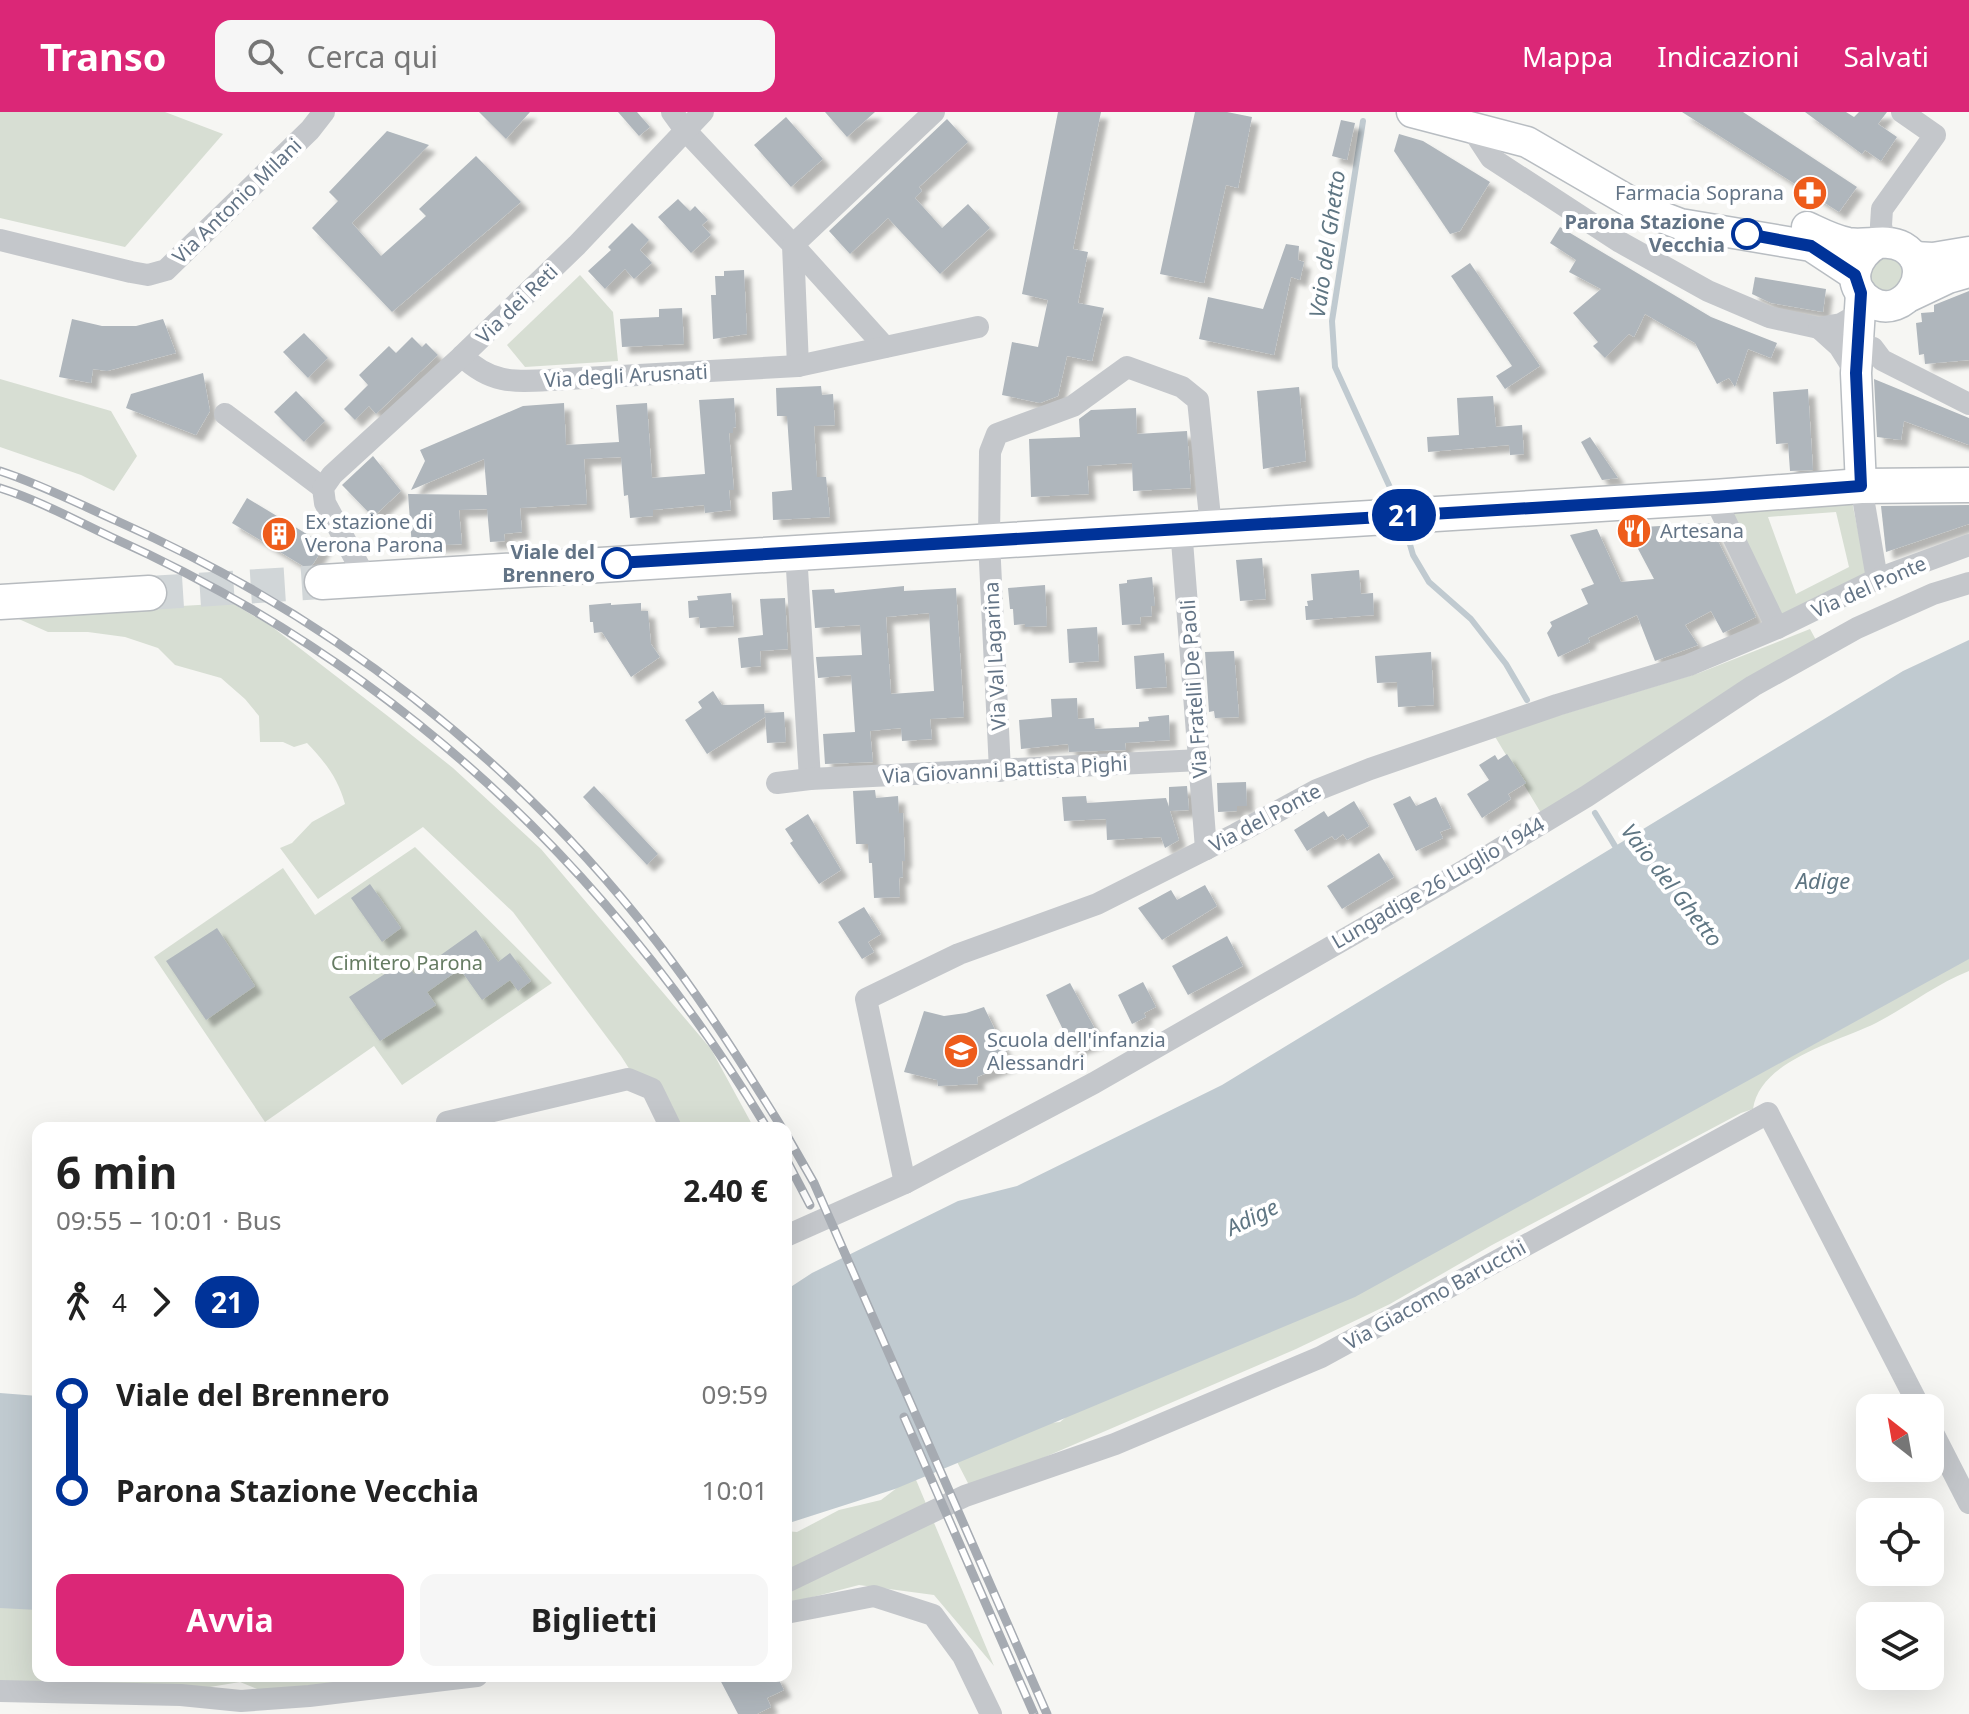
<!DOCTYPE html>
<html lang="it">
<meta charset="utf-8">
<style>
body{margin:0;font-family:"Noto Sans",sans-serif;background:#f6f6f6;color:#222;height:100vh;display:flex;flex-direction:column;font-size:30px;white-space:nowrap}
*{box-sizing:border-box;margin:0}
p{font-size:26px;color:#767676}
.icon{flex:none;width:44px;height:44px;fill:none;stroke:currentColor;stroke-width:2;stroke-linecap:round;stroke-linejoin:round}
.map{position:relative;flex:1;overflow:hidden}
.panel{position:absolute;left:32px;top:1010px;width:760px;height:560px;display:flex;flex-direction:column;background:#fff;border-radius:16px;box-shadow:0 8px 32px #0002}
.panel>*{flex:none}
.badge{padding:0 16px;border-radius:26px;font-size:28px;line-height:52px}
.needle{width:52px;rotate:329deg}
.buttons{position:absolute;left:1856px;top:1282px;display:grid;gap:16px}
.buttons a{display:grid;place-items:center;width:88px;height:88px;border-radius:16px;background:#fff;box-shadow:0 8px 32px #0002;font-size:40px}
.map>.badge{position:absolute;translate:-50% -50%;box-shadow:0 0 0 4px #fff}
.legs{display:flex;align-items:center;gap:12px;height:88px;padding:0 24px;font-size:26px}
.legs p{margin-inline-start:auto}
.summary{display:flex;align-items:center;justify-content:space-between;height:136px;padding:0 24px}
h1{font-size:44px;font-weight:700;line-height:60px}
.cta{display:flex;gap:16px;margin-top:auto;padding:16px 24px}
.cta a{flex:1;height:92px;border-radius:16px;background:#db2777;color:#fff;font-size:32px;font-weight:700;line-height:92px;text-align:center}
.cta a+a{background:#f6f6f6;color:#222}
ul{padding:0 24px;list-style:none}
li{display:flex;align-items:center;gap:28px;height:96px;font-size:30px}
li i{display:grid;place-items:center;width:12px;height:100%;margin:0 10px;background:currentColor}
li i::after{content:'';width:20px;height:20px;margin:-10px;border:6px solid;border-radius:50%;background:#fff}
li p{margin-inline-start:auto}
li:first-child i{background:linear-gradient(#0000 50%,currentColor 0)}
li:last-child i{background:linear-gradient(currentColor 50%,#0000 0)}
header{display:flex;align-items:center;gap:48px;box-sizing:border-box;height:112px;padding:0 40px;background:#db2777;color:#fff}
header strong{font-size:38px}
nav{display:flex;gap:44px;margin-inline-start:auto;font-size:28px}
.search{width:560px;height:72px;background:#f6f6f6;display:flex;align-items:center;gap:20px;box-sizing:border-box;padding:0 28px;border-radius:16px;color:#767676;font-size:30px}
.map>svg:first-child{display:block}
.green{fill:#d7ded3;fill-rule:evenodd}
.water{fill:#c0cad0}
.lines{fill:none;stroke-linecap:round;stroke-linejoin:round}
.stream{stroke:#c0cad0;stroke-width:6}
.building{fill:#afb6bc;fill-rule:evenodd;filter:url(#shadow)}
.primary-tunnel{stroke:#d1d6d8;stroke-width:34;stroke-dasharray:34 17;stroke-linecap:butt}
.secondary-casing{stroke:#b8bdc2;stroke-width:33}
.primary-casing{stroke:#b7bbbf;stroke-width:37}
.street{stroke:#c4c7cb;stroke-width:22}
.secondary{stroke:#fff;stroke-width:30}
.primary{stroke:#fff;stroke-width:34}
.rail-casing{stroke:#a6abb2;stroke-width:9}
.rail{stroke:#fff;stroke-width:6;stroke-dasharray:18;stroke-linecap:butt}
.line-1-casing{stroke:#fff;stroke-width:18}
.line-1{stroke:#039;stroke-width:12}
.stop-1-dot{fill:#fff;stroke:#039;stroke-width:4}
.labels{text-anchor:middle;stroke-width:8;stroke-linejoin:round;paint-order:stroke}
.poi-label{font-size:20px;fill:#637486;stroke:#fff;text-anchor:start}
.street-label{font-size:20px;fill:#637486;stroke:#fff}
.stop-label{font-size:20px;font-weight:bold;fill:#637486;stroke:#fff;text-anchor:end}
.park-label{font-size:20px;fill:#667c63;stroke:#fff}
.water-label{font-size:22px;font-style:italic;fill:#5f7683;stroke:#fff}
</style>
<header>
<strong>Transo</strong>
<div class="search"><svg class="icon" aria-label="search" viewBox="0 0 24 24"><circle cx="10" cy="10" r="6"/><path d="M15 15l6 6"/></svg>Cerca qui</div>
<nav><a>Mappa</a><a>Indicazioni</a><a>Salvati</a></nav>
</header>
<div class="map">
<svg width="1969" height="1602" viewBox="0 0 1969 1602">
<defs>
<filter id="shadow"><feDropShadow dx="7" dy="7" stdDeviation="2" flood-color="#0004"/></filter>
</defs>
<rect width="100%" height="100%" fill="#f6f6f3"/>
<g class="green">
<path d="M0,0H165L223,22L125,135L0,106Z"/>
<path d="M1889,135L1913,170L1876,188L1861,152Z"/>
<path d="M580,163L613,200L618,249L525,255L507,233Z"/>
<path d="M0,267L111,299L137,344L114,379L81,363L0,335Z"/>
<path d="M1851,385L1867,462L1780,507L1726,393ZM1836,400L1849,455L1796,482L1768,405Z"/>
<path d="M232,491L271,514L389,605L453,656L541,737L711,937L754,1016H667L621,944L513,800L423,715L318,787L280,736L292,731L312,710L345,692C338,666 325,650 307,631L294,635L283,630H260L259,604L245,587L221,566L175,553L158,536L125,525L88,520H48L12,504Z"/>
<path d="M1810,517L1816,528L1541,701L1494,623L1699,561Z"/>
<path d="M415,735L552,871L402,973L374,934L265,1010L154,845L283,756L315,803Z"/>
<path d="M1969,833V859C1936,872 1907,895 1876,911C1838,930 1760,948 1753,997L1741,1001L1492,1133L1390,1192L1296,1237L971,1377L954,1344L1041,1312L1060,1310L1077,1296Z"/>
<path d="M914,1363L994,1554L934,1483L859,1473L786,1492V1419L797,1420L839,1398L881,1388Z"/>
<path d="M0,1463L38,1470V1564H426L272,1583L240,1570L174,1581L0,1569Z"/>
</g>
<g class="water">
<path d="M1969,528V847L1355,1185L895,1377L786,1412V1178L812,1161L958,1089L1017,1074L1222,973L1903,559Z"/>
<path d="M0,1281L38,1284V1498L0,1496Z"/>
</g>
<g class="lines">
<g class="stream">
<path d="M1363,9L1332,209L1335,255L1398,393"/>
<path d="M1405,415L1413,443L1429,470L1471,507L1506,552L1527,588"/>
<path d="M1595,701L1618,739"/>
</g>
</g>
<g class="building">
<path d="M479,0H530L506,27Z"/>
<path d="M618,0H637L650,15L639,24Z"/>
<path d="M825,0H875L847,25Z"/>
<path d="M1058,0H1101L1073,137L1088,140L1078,191L1104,196L1092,249L1067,244L1058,284L1040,291L1002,283L1012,230L1038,235L1048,188L1022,182Z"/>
<path d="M1195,0H1227L1252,5L1238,76L1226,73L1204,171L1160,162Z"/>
<path d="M1682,0H1743L1857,75L1839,100Z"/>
<path d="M1805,0H1846L1854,5L1859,0H1887L1878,12L1897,25L1881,49L1865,38L1862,42Z"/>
<path d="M786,5L823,47L791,75L754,33Z"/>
<path d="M947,7L968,30L919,75L922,79L915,86L942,116L968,92L990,116L940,162L888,106L850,142L829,119Z"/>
<path d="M1341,8L1355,11L1347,48L1332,44Z"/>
<path d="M387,19L429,33L352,111L381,144L426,104L419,97L476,44L521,90L392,200L312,116L338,89L329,80Z"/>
<path d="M1399,22L1423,29L1490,70L1460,119L1450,122L1394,39Z"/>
<path d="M678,87L690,99L695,94L708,108L702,113L711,123L691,141L658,105Z"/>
<path d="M632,111L649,128L640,138L652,151L634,167L625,157L605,177L588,159L611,138L608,135Z"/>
<path d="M1560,115L1711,205L1777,231L1771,246L1748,237L1735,275L1729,266L1717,272L1695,231L1645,202L1634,225L1629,222L1605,246L1593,234L1598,230L1573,201L1601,177L1569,160L1576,148L1550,131Z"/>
<path d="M1286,132L1299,134L1298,148L1304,150L1300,168L1291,165L1274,243L1199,227L1208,185L1263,197Z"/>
<path d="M1470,151L1540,254L1505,277L1496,264L1512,254L1451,164Z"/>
<path d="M744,158L747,222L713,227L711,183H716L715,164H724V159Z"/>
<path d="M1755,165L1826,177L1823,200L1771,191L1752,182Z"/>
<path d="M1969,179V248L1925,252L1924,242L1919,243L1916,211L1922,210L1921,201L1934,200V193Z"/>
<path d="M682,196L684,232L622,235L620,207L659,205V197Z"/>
<path d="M72,207L102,214H136L163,207L176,241L107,259L93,257L91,271L59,265Z"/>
<path d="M304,221L328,246L308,266L283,240Z"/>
<path d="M412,225L422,235L426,231L438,243L376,302L369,294L355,308L344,297L368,273L359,263L389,234L396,241Z"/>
<path d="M203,261L210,299L196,323L126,296L131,282Z"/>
<path d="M1874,267L1969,306V333L1904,309L1901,328L1877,325Z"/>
<path d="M821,274L822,283L833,282L835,313L814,314L817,365H826L830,405L773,408L772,380L792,378L787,304H777L776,276Z"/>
<path d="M1299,275L1306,349L1263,357L1257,279Z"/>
<path d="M1808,277L1813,358L1790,359L1788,331L1776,332L1773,280Z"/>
<path d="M296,279L325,309L304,330L274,300Z"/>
<path d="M1493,284L1496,315L1522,313L1524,342L1510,343L1509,333L1428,340L1427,325L1459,323L1457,286Z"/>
<path d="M734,286L736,315L733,316V321H729L734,378H729L731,398L705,401L704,393L653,398V404L630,406L628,383L624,384L621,345L584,347L587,392L520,396L522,420L504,422L505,429L490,430L487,397L459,398L462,432L412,435L408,382L487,383L484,347L411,378L425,349L420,338L523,294L564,291L566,333L619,330L616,293L647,291L652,366L705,362L699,288Z"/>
<path d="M1136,296L1137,322L1187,319L1191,376L1133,379L1132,351L1087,354L1089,382L1031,385L1029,327L1080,325L1079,307L1091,298Z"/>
<path d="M1590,325L1618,366L1602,368L1581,330Z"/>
<path d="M373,344L401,379L373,405L342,373Z"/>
<path d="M247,386L325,433L313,452L308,457L232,411Z"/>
<path d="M1969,393V412L1886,440L1881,394Z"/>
<path d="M1709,411L1756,505L1723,521L1711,499L1685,513L1698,533L1655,549L1637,503L1588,526L1590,530L1558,545L1547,521L1552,514L1550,510L1588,492L1581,477L1594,472L1570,423L1597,417L1621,470L1654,467L1627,416Z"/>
<path d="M1262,446L1266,487L1240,489L1236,448Z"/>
<path d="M1359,458L1361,482L1373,481L1374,503L1306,508L1305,494H1308L1307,489L1313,488L1311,462Z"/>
<path d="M1152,465L1155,494H1151L1152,504L1140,505L1141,512L1122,513L1119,472L1127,471V468Z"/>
<path d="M1045,473L1047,514L1025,515V512L1014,513L1013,497H1010L1008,476Z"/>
<path d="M904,474V479L956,476L964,605L930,607L932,627L902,629L901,616L870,619L873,650L825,652L823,622L855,620L851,563L818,566L816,545L862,543L860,513L815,516L812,478L834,477L835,481ZM929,501L934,579L891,582L886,505Z"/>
<path d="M731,481L734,514L700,516L699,505L689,506L688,489L698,488L697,484Z"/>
<path d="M785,486L788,537L760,539L761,554L741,556L738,526L763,523L760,487Z"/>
<path d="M611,491V493L641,491V499H648L651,532L660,545L631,565L602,520L594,521L593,510H590L589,493Z"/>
<path d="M1097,515L1099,549L1069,551L1067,517Z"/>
<path d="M1234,539L1239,605L1215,606L1214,599L1209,600L1205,540Z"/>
<path d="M1431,540L1434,593L1398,595L1397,570L1377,571L1375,544Z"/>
<path d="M1164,541L1167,575L1136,577L1134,544Z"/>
<path d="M713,579L722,593L764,592L765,605L707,642L685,608L702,596L698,590Z"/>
<path d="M1077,586L1078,607L1094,606L1095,617L1139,615V610L1149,609L1148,605L1169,603L1170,628L1125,631L1126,638L1069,640L1068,632L1021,637L1019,608L1052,605L1051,587Z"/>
<path d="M784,600L786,630L767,631L765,601Z"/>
<path d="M1507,642L1526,671L1508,682L1511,687L1482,706L1467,682L1489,668L1479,653L1495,643L1498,648Z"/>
<path d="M1246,670L1247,694H1237V699L1218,700L1217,671Z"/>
<path d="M594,674L658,742L647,753L583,685Z"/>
<path d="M1187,674L1189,698L1170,699L1179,728L1165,736L1161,725L1107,728L1106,707L1064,709L1062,685L1086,684L1087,691L1166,686L1169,695V675Z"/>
<path d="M875,678L876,686L898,684L899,701H903L905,749H902L903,765L899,766L900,785L874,786L872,751H869L868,732H856L853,679Z"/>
<path d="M1410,684L1416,694L1436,685L1451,716L1440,720L1443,726L1416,739L1393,692Z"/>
<path d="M1354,689L1369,714L1347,728L1343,722L1335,728L1332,724L1307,739L1294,718L1324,699L1328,705Z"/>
<path d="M808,702L841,758L819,772L790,731L793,729L785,717Z"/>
<path d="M1379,741L1394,765L1342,797L1327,774Z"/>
<path d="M370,772L401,816L382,830L351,786Z"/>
<path d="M1205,773L1217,794L1162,828L1138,796L1171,778L1177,788Z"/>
<path d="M864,795L881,822L868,830L874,840L862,847L838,810Z"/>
<path d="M217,816L255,874L206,908L166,849Z"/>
<path d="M476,818L498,850L510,841L531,869L518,879L510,868L482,888L460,857L427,880L436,893L380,929L349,885L405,849L414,862Z"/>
<path d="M1227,824L1243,854L1188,883L1172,854Z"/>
<path d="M1143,870L1156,895L1144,901L1146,905L1132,912L1118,883Z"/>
<path d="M1070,871L1101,928L1073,938L1046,883Z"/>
<path d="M984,895L1011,951L977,965L978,972L938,974L937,968L904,960L924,899L944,904L966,901Z"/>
<path d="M718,1564H777L784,1578L767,1586L771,1595L757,1602H738Z"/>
</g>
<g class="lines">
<path class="primary-tunnel" d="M149,481L322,470"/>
<g class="secondary-casing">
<g id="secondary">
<path d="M1412,0L1527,30L1646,99L1680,112L1811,134L1855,163"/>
<path d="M1807,115C1820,121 1833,128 1848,131C1866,134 1886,126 1903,135C1938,155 1905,210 1871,190C1844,174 1855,143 1878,131"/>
<path d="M1914,145L1933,146L1969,140"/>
<path d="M1861,181L1856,261L1861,374"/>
<path d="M1910,184L1948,166L1969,160"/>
</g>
</g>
<g class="primary-casing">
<g id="primary">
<path d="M322,470L1714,385L1861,374L1969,373"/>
<path d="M0,490L149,481"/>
</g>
</g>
<g class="street">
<path d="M672,0L685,18L793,133L798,254"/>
<path d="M1470,14L1491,46L1620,130L1708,179L1769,205L1819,216L1841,212L1860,201"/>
<path d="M0,128L131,160L148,163L166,158L310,18L324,0"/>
<path d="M1884,130L1881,113L1882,97L1935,23L1902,0"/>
<path d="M1819,216L1839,234L1856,261"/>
<path d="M885,235L793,133L934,0"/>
<path d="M1873,236L1882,248L1969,292"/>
<path d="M462,244C490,271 512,270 549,268L798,254L978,215"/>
<path d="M225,302L323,376"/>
<path d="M1861,374L1877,467"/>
<path d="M1714,385L1777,516"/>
<path d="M1181,416L1206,737"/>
<path d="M796,441L810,667"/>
<path d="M366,467L325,391L323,376L332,363L462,244L577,133L703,0"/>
<path d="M1000,659L989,429L990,340L997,322L1073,294L1127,255L1182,275L1198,288L1211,415"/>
<path d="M777,671L810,667L1200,648"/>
<path d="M447,1010L628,967L652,977L671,1016"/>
<path d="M905,1071L866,887L959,842L1097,792L1236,722L1317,678L1370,657L1557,593L1689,553L1777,516L1877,467L1969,433"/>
<path d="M786,1124L905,1071L1094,971L1465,758L1587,684L1753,574L1857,516L1933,482L1969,471"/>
<path d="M1930,1315L1969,1391"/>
<path d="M786,1470L965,1384L1115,1332L1321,1245L1768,1001L1920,1296"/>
<path d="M786,1501L874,1484L933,1503L963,1544L991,1602"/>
<path d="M0,1579L181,1583L241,1589L309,1584L477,1564"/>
</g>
<use href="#secondary" class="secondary"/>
<use href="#primary" class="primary"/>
<g class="rail-casing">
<g id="rail">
<path d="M0,359C40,372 79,392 117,409C329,503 515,646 657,830C703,889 743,953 782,1016"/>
<path d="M0,376C38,388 75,408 111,425C393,551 608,753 767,1016"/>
<path d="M786,1022L814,1071L1047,1602"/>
<path d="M786,1047L810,1093"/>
<path d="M904,1305L1034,1602"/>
</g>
</g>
<use href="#rail" class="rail"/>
</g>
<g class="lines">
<g class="line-1-casing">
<path id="line-1" d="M617,451L1714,385L1861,374L1856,261L1861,181L1855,163L1811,134L1747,122"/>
</g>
<use href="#line-1" class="line-1"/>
</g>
<defs>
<g id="pharmacy-disc" transform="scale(1.8)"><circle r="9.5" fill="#ee5c1b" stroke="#fff"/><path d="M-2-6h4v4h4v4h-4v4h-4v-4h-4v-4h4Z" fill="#fff"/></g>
<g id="restaurant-disc" transform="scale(1.8)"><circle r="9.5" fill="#ee5c1b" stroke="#fff"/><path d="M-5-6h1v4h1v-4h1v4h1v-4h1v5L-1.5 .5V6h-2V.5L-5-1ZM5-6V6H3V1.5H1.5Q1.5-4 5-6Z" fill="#fff"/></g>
<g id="building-disc" transform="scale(1.8)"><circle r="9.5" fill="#ee5c1b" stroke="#fff"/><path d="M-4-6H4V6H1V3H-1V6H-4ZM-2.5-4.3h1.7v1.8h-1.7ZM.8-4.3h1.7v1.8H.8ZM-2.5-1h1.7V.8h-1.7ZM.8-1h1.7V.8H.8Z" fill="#fff"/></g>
<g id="school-disc" transform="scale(1.8)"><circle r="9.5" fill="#ee5c1b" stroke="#fff"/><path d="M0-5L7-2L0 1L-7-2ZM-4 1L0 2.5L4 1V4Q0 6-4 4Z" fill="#fff"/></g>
</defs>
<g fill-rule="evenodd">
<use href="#pharmacy-disc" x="1810" y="81"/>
<use href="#restaurant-disc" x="1634" y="419"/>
<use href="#building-disc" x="279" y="422"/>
<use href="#school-disc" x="961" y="939"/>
</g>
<g class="stop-1-dot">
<circle cx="1747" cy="122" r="14"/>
<circle cx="617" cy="451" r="14"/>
</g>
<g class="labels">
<g class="poi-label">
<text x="1784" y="88" text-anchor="end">Farmacia Soprana</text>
<text x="305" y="417">Ex stazione di<tspan x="305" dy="23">Verona Parona</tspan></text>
<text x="1660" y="426">Artesana</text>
<text x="987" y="935">Scuola dell'infanzia<tspan x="987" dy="23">Alessandri</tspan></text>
</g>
<g class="street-label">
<text transform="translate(237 89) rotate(-44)" y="7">Via Antonio Milani</text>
<text transform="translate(517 192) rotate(-44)" y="7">Via dei Reti</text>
<text transform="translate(626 264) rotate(-3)" y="7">Via degli Arusnati</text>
<text transform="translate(1869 475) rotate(-24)" y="7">Via del Ponte</text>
<text transform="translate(995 544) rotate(-93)" y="7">Via Val Lagarina</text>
<text transform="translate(1194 577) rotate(-94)" y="7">Via Fratelli De Paoli</text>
<text transform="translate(1005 658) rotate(-3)" y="7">Via Giovanni Battista Pighi</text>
<text transform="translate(1265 706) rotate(-28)" y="7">Via del Ponte</text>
<text transform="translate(1438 771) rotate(-30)" y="7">Lungadige 26 Luglio 1944</text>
<text transform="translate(1435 1183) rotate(-29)" y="7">Via Giacomo Barucchi</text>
</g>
<g class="stop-label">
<text x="1725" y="117">Parona Stazione<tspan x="1725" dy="23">Vecchia</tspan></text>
<text x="595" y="447">Viale del<tspan x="595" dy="23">Brennero</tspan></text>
</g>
<g class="park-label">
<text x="407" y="858">Cimitero Parona</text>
</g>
<g class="water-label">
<text transform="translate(1327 132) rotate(-82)" y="8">Vaio del Ghetto</text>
<text x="1823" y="777">Adige</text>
<text transform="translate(1672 773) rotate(52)" y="8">Vaio del Ghetto</text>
<text transform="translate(1252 1105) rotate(-26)" y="8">Adige</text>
</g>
</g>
</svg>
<div class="buttons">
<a><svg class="needle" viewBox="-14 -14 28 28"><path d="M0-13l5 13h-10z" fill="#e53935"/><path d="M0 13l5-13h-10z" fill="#767676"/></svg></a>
<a><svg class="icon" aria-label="locate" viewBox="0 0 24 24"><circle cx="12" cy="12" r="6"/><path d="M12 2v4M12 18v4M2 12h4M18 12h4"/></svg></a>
<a><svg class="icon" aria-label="layers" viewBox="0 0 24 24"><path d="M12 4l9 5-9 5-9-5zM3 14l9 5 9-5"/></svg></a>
</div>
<b class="badge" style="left:1404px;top:403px;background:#039;color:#fff">21</b>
<section class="panel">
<div class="summary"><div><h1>6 min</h1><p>09:55 – 10:01 · Bus</p></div><b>2.40 €</b></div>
<div class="legs"><svg class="icon" aria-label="walk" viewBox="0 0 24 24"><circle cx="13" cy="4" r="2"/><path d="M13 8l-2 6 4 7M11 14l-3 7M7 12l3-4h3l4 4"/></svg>4<svg class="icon" aria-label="forward" viewBox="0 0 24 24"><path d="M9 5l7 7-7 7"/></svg><b class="badge" style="background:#039;color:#fff">21</b></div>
<ul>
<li><i style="color:#039"></i><b>Viale del Brennero</b><p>09:59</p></li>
<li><i style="color:#039"></i><b>Parona Stazione Vecchia</b><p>10:01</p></li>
</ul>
<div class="cta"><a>Avvia</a><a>Biglietti</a></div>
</section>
</div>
